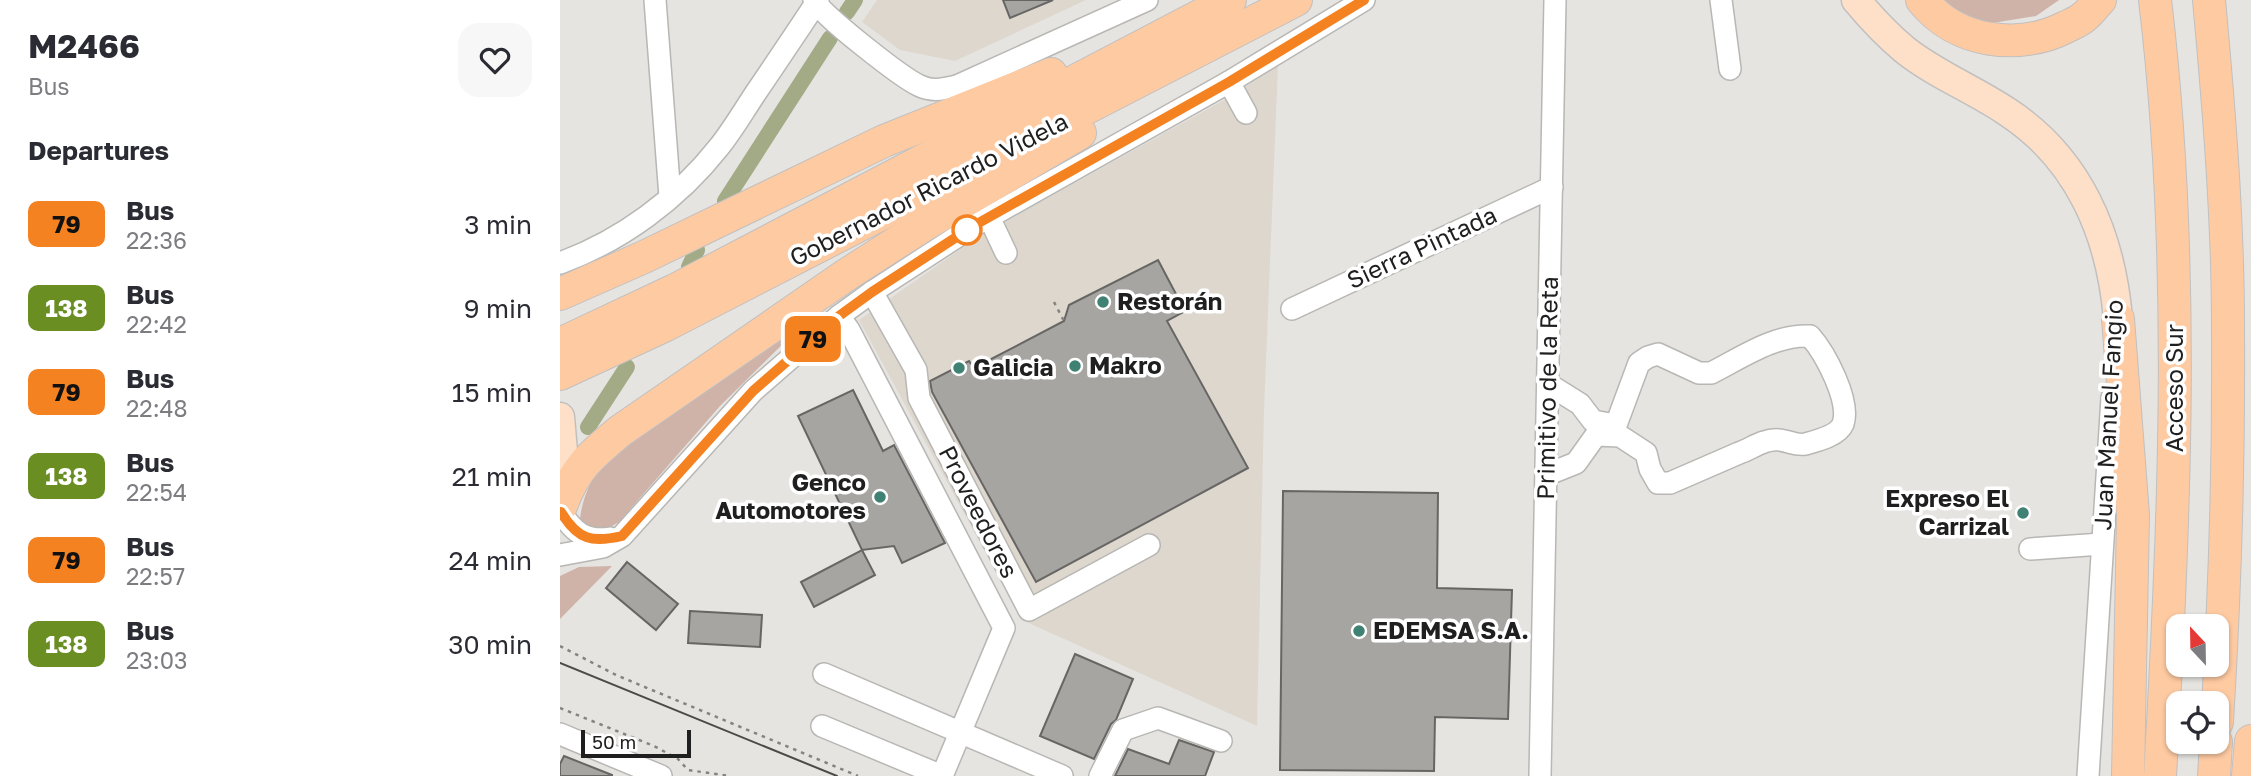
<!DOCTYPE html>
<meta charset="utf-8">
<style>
body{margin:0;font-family:"Golos Text",sans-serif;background:#f7f7f7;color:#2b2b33;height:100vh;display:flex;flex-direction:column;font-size:26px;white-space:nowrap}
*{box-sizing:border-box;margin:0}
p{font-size:23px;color:#7c7c81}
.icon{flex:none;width:38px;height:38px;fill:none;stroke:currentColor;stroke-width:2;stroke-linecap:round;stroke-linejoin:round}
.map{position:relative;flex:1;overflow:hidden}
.sheet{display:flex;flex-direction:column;background:#fff;width:560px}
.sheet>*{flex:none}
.badge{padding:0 14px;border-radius:10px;font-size:24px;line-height:46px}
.needle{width:46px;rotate:338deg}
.tools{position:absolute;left:1606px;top:614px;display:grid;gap:14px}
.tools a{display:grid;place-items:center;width:63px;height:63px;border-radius:14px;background:#fff;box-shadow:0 2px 5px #0004;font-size:35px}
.scale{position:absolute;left:21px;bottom:18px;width:110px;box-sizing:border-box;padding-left:7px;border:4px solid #201f1f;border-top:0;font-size:19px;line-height:24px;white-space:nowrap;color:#201f1f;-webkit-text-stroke:5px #fff;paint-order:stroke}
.map>.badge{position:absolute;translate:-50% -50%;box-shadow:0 0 0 4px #fff}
h2{padding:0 28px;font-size:26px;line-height:63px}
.round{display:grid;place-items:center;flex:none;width:74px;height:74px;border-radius:21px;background:#f7f7f7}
.headline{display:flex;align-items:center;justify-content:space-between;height:119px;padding:0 28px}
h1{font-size:33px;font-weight:700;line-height:52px}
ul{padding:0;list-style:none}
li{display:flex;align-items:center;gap:21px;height:84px;padding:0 28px}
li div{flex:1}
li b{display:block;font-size:26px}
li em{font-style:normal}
li .badge{min-width:77px;font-weight:700;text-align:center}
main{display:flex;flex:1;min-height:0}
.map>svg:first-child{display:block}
.built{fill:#ddd7ce}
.green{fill:#cfb2a8}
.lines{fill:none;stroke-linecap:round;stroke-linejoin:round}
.canal{stroke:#a3ab86;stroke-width:16}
.building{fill:#a6a5a2;stroke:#676664;stroke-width:2}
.minor-casing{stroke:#b8b7b4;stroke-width:24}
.major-casing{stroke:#c1c0c0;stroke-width:31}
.highway-casing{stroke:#c1c0c0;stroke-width:34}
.path{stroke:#848381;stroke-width:2.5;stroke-dasharray:3.5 5;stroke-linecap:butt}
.minor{stroke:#fff;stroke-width:21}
.major{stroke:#fedfc7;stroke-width:28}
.highway{stroke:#fecaa2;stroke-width:32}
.tram{stroke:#4b4a49;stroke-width:2}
.line-casing{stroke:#fff;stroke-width:16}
.line{stroke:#f58220;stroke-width:10}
.stop-dot{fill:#fff;stroke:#f58220;stroke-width:3.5}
.poi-dot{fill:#3f8172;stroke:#fff;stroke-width:2.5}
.labels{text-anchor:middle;stroke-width:7;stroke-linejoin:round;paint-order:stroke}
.street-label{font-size:24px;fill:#201f1f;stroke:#fff}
.poi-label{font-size:24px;font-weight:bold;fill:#201f1f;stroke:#fff;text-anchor:start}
</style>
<main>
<section class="sheet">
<div class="headline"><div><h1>M2466</h1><p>Bus</p></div><a class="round"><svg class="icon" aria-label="heart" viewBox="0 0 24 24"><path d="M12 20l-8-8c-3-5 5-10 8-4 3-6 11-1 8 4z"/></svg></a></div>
<h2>Departures</h2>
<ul>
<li><span class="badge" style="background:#f58220;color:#111">79</span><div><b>Bus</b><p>22:36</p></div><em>3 min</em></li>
<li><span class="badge" style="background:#6b8e23;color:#fff">138</span><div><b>Bus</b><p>22:42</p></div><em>9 min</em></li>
<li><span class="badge" style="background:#f58220;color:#111">79</span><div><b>Bus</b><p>22:48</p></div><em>15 min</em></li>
<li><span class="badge" style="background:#6b8e23;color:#fff">138</span><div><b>Bus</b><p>22:54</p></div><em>21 min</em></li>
<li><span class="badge" style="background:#f58220;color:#111">79</span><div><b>Bus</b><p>22:57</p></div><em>24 min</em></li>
<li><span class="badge" style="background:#6b8e23;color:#fff">138</span><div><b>Bus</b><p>23:03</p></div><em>30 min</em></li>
</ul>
</section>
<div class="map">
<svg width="1691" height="776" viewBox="0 0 1691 776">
<rect width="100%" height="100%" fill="#e6e4e1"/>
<g class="built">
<path d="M317,0H526L395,61L340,50L302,22Z"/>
<path d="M718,64L704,411L697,726L462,620L299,320L421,235L675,94Z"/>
</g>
<g class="green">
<path d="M1374,0H1499L1476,16L1420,25Z"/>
<path d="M248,311L240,327L160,406L59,522L45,530L28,529L20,518C23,497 30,482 42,463Z"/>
<path d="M52,566L0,619V576L19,567Z"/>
</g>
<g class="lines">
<g class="canal">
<path d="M287,12L295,0"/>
<path d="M165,201L270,38"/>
<path d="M129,267L137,250"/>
<path d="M28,427L67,367"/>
</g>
</g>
<g class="building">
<path d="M443,0H493L450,18Z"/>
<path d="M598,260L625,311L607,321L688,468L476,582L372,392L370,381L409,361L414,368L504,321L509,305Z"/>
<path d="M293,390L323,451L334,445L385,543L342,563L334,546L302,550L238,416Z"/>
<path d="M723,491L878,493L877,588L952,590L948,719L875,717L874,771L720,770Z"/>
<path d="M302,550L315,575L254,607L241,582Z"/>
<path d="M67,562L118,604L96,630L46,588Z"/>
<path d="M130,611L202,615L200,647L128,643Z"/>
<path d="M515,654L573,679L556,720L551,724L534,759L480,736Z"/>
<path d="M619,740L654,752L645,776H555L568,749L609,764Z"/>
<path d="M4,756L52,775V776H0V764Z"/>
</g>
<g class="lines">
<g class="minor-casing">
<g id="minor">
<path d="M95,0L110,197"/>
<path d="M254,0C263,16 342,78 360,86C373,92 383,89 397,86L587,0"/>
<path d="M1161,0L1170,69"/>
<path d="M669,82L686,113"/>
<path d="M429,217L446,253"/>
<path d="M0,263C61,241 118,199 159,147C172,131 183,112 195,94C216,63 237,32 258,0"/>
<path d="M312,292L356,370L359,398L469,610L589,545"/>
<path d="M732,309L992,187"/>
<path d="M279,316L289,330L444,628L382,776"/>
<path d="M986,475L1016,463L1036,435L1060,436L1086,453L1090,469L1098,483H1110C1133,473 1156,463 1179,453C1188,450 1195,445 1204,442C1223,435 1233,447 1245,444C1256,441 1278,436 1283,424C1291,401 1265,353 1250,336C1215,334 1181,358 1151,373H1139L1098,354L1088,357L1079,363L1056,425L1033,421L1020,404L988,384"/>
<path d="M1,512C13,532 26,542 50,538"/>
<path d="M1470,549L1542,544"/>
<path d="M0,555L43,547L62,536L193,391L279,316L312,292L415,225L669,82L804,0"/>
<path d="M264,674L502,776"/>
<path d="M262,726L382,776"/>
<path d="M0,734L101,776"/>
<path d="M540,776L563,730L598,718L661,741"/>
<path d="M980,776L995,0"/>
<path d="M1528,776L1552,398"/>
</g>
</g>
<g class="major-casing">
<g id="major">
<path d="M1296,0C1311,18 1327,35 1345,50C1375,74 1413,89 1446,111C1519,158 1551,235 1558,319"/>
<path d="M0,417L4,463L0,498"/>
</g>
</g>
<g class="highway-casing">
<g id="highway">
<path d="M1362,0C1396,43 1459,51 1506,27C1512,24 1520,21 1525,16C1530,12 1535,5 1540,0"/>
<path d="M1595,0C1626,258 1615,518 1600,776"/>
<path d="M1649,0C1659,109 1668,219 1668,329C1669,460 1665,591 1657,722"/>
<path d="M0,294L84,257L324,141L491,74"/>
<path d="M1558,319L1573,515L1568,776"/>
<path d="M0,344L115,290L670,0"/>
<path d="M0,374L106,325L736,0"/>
<path d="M1,506C15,468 30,456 60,431L286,275L364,225L520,133"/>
<path d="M1654,776L1656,742"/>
<path d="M1688,776L1691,741"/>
</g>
</g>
<g class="path">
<path d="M494,302L504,321"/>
<path d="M0,646L56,675L298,776"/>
<path d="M0,708L94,746L118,759L128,770L169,776"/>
</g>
<use href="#minor" class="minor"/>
<use href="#major" class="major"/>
<use href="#highway" class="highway"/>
<path class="tram" d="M0,663L277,776"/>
</g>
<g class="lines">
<g class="line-casing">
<path id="line" d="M1,512C18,540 32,543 62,536L193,391L279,316L312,292L415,225L669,82L804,0"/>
</g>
<use href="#line" class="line"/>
</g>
<circle class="stop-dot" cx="407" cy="230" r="14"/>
<g class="poi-dot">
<circle cx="543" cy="302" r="7"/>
<circle cx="515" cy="366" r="7"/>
<circle cx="399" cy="368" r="7"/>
<circle cx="320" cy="497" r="7"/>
<circle cx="1463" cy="513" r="7"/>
<circle cx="799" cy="631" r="7"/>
</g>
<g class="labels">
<g class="street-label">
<text transform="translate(369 190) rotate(-27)" y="8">Gobernador Ricardo Videla</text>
<text transform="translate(862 248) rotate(-25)" y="8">Sierra Pintada</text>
<text transform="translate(988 388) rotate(-89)" y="8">Primitivo de la Reta</text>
<text transform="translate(1615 388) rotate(-90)" y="8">Acceso Sur</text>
<text transform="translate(1549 415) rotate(-87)" y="8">Juan Manuel Fangio</text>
<text transform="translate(418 512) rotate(63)" y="8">Proveedores</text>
</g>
<g class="poi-label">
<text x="557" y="310">Restorán</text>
<text x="529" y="374">Makro</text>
<text x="413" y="376">Galicia</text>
<text x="306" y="491" text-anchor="end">Genco<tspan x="306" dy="28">Automotores</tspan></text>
<text x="1449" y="507" text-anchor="end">Expreso El<tspan x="1449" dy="28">Carrizal</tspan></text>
<text x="813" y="639">EDEMSA S.A.</text>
</g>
</g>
</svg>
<div class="tools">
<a><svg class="needle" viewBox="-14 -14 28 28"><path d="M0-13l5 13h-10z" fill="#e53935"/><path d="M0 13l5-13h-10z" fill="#7c7c81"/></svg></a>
<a><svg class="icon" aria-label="locate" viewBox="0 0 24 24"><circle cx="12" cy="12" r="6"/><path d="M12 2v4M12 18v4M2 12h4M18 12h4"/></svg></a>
</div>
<div class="scale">50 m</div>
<b class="badge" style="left:253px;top:339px;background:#f58220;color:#111">79</b>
</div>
</main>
